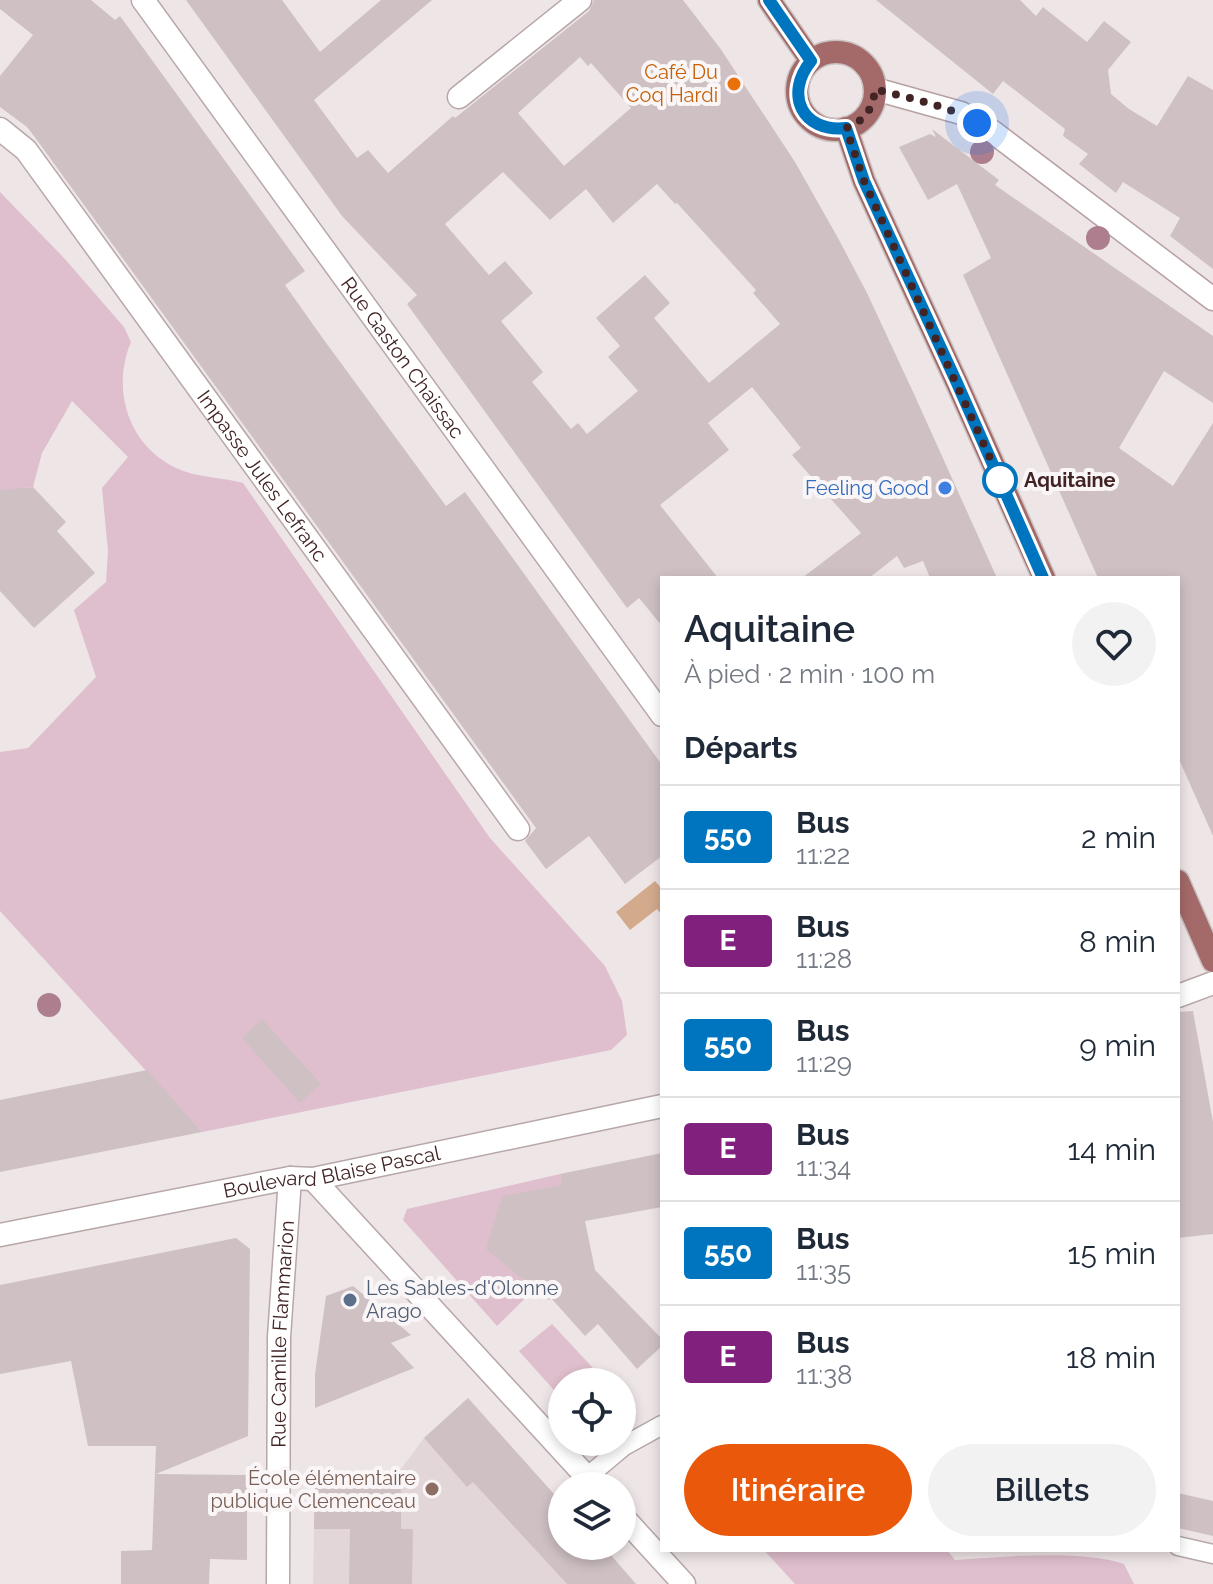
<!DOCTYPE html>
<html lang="fr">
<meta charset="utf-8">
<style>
body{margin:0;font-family:Raleway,sans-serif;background:#f2f2f3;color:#1f2937;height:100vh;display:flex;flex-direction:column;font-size:30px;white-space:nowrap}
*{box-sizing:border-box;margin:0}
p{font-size:26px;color:#747a83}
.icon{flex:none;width:44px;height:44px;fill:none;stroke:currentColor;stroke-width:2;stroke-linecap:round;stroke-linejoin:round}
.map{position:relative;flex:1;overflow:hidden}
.panel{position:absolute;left:660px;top:576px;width:520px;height:976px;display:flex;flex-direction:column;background:#fff;border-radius:0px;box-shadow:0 4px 12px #0003}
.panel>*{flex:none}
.badge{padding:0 16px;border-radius:6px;font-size:28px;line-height:52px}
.fabs{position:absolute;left:548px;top:1368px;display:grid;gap:16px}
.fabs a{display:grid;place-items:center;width:88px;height:88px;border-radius:50%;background:#fff;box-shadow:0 4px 12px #0003;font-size:40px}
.you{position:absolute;width:40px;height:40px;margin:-20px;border:6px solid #fff;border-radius:50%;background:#1a73e8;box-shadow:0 0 0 12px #1a73e833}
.map>.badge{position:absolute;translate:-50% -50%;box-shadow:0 0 0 4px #fff}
h2{padding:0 24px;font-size:30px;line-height:72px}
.round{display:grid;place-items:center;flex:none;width:84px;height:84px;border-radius:42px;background:#f2f2f3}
.head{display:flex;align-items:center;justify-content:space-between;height:136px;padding:0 24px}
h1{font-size:38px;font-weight:600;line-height:60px}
.primary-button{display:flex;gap:16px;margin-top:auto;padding:16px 24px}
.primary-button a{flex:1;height:92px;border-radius:48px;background:#ea580c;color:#fff;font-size:32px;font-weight:600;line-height:92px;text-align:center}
.primary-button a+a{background:#f2f2f3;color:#1f2937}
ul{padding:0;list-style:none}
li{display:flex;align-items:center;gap:24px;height:104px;padding:0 24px;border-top:2px solid #e0e1e3}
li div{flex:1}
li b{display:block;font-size:30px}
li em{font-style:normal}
li .badge{min-width:88px;font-weight:700;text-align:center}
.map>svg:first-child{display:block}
.built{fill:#e2d6d8}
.green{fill:#dfbecd}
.water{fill:#d3ab8c}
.building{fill:#cfc1c3;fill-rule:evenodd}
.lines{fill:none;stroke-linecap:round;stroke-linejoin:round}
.service-casing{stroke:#b7a7a8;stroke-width:21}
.minor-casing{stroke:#b7a7a8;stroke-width:25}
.secondary-casing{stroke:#b7a0a2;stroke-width:25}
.primary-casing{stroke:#cac2c1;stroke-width:25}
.service{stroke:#fff;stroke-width:18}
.minor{stroke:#fff;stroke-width:22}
.secondary{stroke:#fff;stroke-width:22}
.primary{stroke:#a46a69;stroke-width:22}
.tree{fill:#ad7f8e}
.line-casing{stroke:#fff;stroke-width:18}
.line{stroke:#0075bf;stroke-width:12}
.walk{stroke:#412423;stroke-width:8;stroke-dasharray:0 14.4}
.food-dot{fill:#e8710a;stroke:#faf6f7;stroke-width:3}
.stop-dot{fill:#fff;stroke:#0075bf;stroke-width:4}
.shop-dot{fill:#3f7fe0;stroke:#faf6f7;stroke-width:3}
.service-dot{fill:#5c6f8a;stroke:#faf6f7;stroke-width:3}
.education-dot{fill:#8d6e63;stroke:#faf6f7;stroke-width:3}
.labels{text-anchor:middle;stroke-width:8;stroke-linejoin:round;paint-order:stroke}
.food-label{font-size:20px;fill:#c56008;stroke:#faf6f7;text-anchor:end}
.street-label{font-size:20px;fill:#412423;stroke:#faf6f7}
.stop-label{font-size:20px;font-weight:bold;fill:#412423;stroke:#faf6f7;text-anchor:start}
.shop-label{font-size:20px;fill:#366cbe;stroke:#faf6f7;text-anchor:end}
.service-label{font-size:20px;fill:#4e5e75;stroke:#faf6f7;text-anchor:start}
.education-label{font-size:20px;fill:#785e54;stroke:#faf6f7;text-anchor:end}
</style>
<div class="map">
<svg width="1213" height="1584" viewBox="0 0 1213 1584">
<rect width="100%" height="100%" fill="#eee5e6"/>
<path class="built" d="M468,1398L562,1503V1546H602L636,1584H313L315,1475L401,1469L424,1438Z"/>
<g class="green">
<path d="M0,192L64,258L124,327L131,342C111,389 128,445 176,468C197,478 221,477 243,483L490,838L605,966L622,1001L627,1035L611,1050L202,1132L0,911V752L28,748L96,677L74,610L106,582L108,551L102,488L128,457L72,401L42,453L33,487L22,488L9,500L0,490Z"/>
<path d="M560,1174L575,1249L497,1326L403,1220L407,1209Z"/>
<path d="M552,1324L606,1382H562V1399L519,1351Z"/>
<path d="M764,1550H947L955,1560C1003,1557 1080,1549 1124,1564L1134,1584H795Z"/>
</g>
<path class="water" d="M655,881L662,889V915L657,909L630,930L616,912Z"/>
<g class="building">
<path d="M0,0H91L115,20L120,16L305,271L285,285L324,340L446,506L465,492L662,765V856L625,884L589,836L546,869L525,841L536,828L34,136L27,127L0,107V76L33,35L0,9Z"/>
<path d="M186,0H282L320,52L381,0H432L314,100L357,158L368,150L388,173L453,116L455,118L589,11L594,0H683L720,48L795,162L838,238L867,293L914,394L997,578H930L923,561L904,568L897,556L869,578H802L861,533L792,455L801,448L752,387L708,423L729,450L660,505L718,578H662V626L639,598L627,608L407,304L417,295L342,216ZM580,57L588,66L591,63L631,108L564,166L518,113ZM503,172L550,220L586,189L613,223L657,184L675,204L677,203L756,290L753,293L780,324L709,383L654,318L670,303L645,275L596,318L620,346L608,357L638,391L587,434L578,423L571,429L532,382L543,372L501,321L533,293L505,261L489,275L445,224Z"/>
<path d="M876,0H1020L1036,16L1043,7L1087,42L1104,21L1131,42L1108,70L1111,94L1129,109L1157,126L1188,76L1213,90V269L1170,236L1180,218L1123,182L1116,193L1079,164L1088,154L1063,136L1065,129L1003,81L993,94Z"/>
<path d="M932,129L999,180L995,185L1213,336V403L1164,371L1119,448L1173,486L1213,423V836L1178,757V578H1098L963,275L991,258L957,184L928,200L899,147L930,134L936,137Z"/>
<path d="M33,487L66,522L57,531L95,573L34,628L0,591V490Z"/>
<path d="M1193,1011L1213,1122V1234L1178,1238V1012Z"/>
<path d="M262,1019L321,1084L300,1103L242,1038Z"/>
<path d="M147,1070L202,1132L0,1172V1100Z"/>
<path d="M662,1153V1207L585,1221L595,1270L662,1339V1346L637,1369L598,1324L585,1336L551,1298L549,1300L486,1249L502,1196L562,1185L560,1174Z"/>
<path d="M236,1238L250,1249L248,1436L156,1474L247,1475V1560L210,1559L209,1584H121V1551L152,1550L156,1446H88L71,1361L0,1374V1285Z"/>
<path d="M353,1286L411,1335L391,1343L414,1368L315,1408V1374L326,1296Z"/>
<path d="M468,1398L562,1503V1546H603L636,1584H567L473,1482L467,1487L424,1438Z"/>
<path d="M315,1475L401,1476V1529H413L412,1584H349L350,1529H314Z"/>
<path d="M1178,1493L1213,1501V1536L1178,1528Z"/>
</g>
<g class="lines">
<g class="service-casing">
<g id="service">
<path d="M587,1477L624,1446L662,1425"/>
<path d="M1178,1546L1213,1554"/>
</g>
</g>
<g class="minor-casing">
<g id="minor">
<path id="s1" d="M143,0L662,715"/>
<path d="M459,97L580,0"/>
<path id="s2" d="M0,129L26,150L518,829"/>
<path d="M1178,996L1213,983"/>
<path d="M313,1179L595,1486"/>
<path id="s3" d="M0,1235L290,1178L313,1179L662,1106"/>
<path d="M622,1516L684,1584"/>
<path id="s4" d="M278,1584L279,1337L290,1178"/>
</g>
</g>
<g class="secondary-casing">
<path id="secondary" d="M875,89L961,113L993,132L1213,299"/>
</g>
<g class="primary-casing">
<g id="primary">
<path d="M769,0L811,61"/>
<circle cx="836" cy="91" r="39"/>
<path d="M846,128L864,181L957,383L1044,578"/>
<path d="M1178,881L1213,961"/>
</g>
</g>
<use href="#service" class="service"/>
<use href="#minor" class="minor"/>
<use href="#secondary" class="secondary"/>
<use href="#primary" class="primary"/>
</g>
<g class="tree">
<circle cx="982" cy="152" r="12"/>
<circle cx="1098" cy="238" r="12"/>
<circle cx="49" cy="1005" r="12"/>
</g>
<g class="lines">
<g class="line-casing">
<path id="line" d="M769,0L811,61C784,94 802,133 846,128L864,181L957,383L1043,578"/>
</g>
<use href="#line" class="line"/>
<path class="walk" d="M977,123C945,104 910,99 875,89C873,109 865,121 846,128L864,181L1000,480"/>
</g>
<circle class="food-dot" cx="734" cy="84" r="8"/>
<circle class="stop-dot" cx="1000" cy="480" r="16"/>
<circle class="shop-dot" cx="945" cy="488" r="8"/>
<circle class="service-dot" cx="350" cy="1300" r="8"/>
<circle class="education-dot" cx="432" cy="1489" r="8"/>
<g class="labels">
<g class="food-label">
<text x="718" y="79">Café Du<tspan x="718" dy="23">Coq Hardi</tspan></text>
</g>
<g class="street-label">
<text dy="7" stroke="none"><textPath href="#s1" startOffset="442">Rue Gaston Chaissac</textPath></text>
<text dy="7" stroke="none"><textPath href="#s2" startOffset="436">Impasse Jules Lefranc</textPath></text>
<text dy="7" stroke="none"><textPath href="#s3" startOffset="338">Boulevard Blaise Pascal</textPath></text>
<text dy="7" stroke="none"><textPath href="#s4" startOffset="250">Rue Camille Flammarion</textPath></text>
</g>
<g class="stop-label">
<text x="1024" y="487">Aquitaine</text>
</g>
<g class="shop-label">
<text x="929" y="495">Feeling Good</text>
</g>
<g class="service-label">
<text x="366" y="1295">Les Sables-d'Olonne<tspan x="366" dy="23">Arago</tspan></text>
</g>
<g class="education-label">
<text x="416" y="1485">École élémentaire<tspan x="416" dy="23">publique Clemenceau</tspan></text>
</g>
</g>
</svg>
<div class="fabs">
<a><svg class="icon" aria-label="locate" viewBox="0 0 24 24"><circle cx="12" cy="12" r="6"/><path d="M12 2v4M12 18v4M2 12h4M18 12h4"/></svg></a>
<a><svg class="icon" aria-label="layers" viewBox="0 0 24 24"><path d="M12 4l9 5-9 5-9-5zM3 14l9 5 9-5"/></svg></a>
</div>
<div class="you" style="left:977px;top:123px"></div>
<section class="panel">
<div class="head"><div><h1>Aquitaine</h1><p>À pied · 2 min · 100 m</p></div><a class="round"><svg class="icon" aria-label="heart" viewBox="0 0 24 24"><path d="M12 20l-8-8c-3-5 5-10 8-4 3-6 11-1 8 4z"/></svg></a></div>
<h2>Départs</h2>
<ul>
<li><span class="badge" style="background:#0075bf;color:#fff">550</span><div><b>Bus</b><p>11:22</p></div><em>2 min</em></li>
<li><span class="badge" style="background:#80217e;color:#fff">E</span><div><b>Bus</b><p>11:28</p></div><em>8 min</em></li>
<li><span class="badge" style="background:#0075bf;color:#fff">550</span><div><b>Bus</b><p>11:29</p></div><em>9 min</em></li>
<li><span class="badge" style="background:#80217e;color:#fff">E</span><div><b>Bus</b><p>11:34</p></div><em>14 min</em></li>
<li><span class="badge" style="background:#0075bf;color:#fff">550</span><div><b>Bus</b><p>11:35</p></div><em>15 min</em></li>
<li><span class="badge" style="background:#80217e;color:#fff">E</span><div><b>Bus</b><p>11:38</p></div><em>18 min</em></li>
</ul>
<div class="primary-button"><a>Itinéraire</a><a>Billets</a></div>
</section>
</div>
